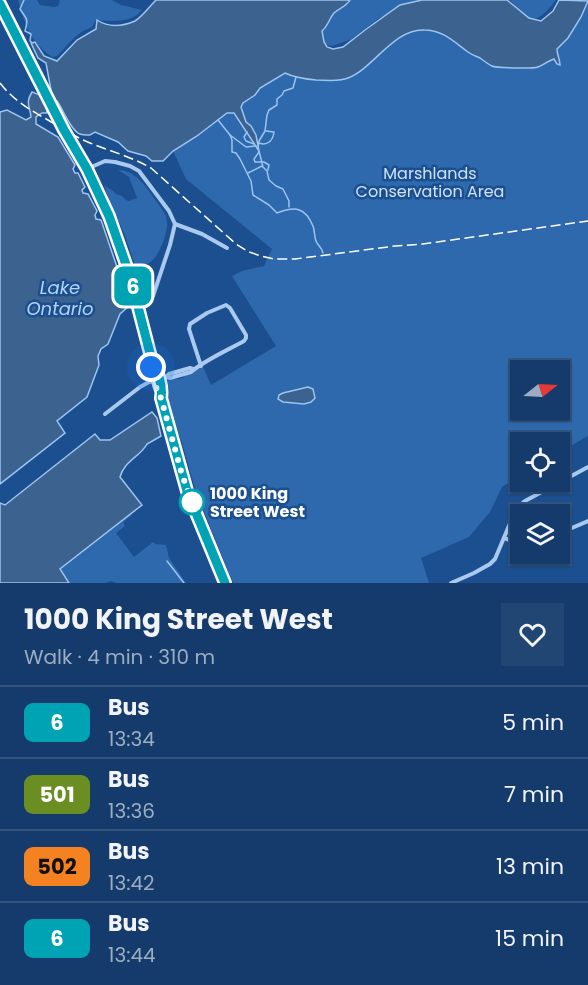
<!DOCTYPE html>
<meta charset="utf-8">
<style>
body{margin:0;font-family:Poppins,sans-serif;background:#214673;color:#f1f3f6;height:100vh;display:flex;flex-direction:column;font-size:22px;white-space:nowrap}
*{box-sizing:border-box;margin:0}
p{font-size:20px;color:#9dadc1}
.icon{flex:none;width:33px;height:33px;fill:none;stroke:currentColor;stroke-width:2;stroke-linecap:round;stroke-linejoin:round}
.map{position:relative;height:583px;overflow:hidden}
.side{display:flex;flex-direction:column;background:#143b6b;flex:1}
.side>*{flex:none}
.badge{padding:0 12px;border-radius:9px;font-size:21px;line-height:39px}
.needle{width:39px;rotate:72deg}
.controls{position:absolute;left:510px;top:360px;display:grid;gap:12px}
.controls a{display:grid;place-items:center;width:60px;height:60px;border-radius:0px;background:#143b6b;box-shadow:0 2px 4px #0004,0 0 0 2px #33557e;font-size:30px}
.you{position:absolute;width:30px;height:30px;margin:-15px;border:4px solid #fff;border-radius:50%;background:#1a73e8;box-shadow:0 0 0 9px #1a73e833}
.map>.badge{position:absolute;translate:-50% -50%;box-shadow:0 0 0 3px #fff}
.round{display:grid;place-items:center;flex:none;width:63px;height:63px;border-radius:0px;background:#214673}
.headline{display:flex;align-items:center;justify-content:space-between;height:102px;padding:0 24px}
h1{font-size:28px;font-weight:700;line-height:45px}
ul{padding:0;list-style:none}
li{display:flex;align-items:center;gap:18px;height:72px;padding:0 24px;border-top:2px solid #33557e}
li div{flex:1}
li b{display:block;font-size:22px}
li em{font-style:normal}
li .badge{min-width:66px;font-weight:700;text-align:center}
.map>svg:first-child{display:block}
.green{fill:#2e69ad;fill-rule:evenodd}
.water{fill:#3c6290;stroke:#9cc4f0;stroke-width:1.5}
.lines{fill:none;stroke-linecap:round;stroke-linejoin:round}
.stream{stroke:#9cc4f0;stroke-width:1.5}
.street{stroke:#a9c9ee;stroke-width:4}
.secondary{stroke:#d6e6fa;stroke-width:5}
.rail{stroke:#fff;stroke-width:1.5;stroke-dasharray:10 4.5;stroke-linecap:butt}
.line-casing{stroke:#fff;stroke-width:14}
.line{stroke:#00a3b4;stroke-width:9}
.walk{stroke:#fff;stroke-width:6;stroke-dasharray:0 10.8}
.stop-dot{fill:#fff;stroke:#00a3b4;stroke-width:3}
.labels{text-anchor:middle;stroke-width:5;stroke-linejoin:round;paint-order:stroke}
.park-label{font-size:16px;fill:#cfe3fa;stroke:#1b4f8f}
.stop-label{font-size:16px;font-weight:bold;fill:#fff;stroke:#1b4f8f;text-anchor:start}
.water-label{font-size:18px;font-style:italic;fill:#b5d3f5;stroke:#1b4f8f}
</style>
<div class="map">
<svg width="588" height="583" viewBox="0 0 588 583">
<rect width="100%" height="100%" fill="#1b4f8f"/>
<g class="green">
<path d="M18,0H37L40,5L54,7L58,6L60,0H112L121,5L142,10C131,24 112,21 96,20L92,27L83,31L75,37L57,56L52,57C29,40 26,27 18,0Z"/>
<path d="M346,0H420L379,18L350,40L332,46L317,42L279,37Z"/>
<path d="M510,0H556C535,27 531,22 510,0Z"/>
<path d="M588,1V436L560,452V442H520V476L502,487L490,512L469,537L421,558L429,583H233L196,492L182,443L170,409L164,383L166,381L183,378L184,376L203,367L211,385L276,346L232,276L242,271L264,266L272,249L186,179L173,151L197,136L227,113L255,95L260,88L285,73L294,77L302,78H348L357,74L399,38L410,32L421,29L431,30L441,33L461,46L470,54L481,59L493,66L514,67L524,69L537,68L554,59L557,64V49L568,38L581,17ZM520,370H560V410H520Z"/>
<path d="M118,170C136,170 147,188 156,201C160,207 167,214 167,222C168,227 165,235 164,240C157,257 154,263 136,268L124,233L110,203L104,185L113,191L116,194L122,196L126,200L129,201L137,198L129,177Z"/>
<path d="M131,514L132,515L123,522L125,526L116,533L134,557L153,542L155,544L166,545L169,558L186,583H116L111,581L105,583H69L60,570Z"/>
</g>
<g class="water">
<path d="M156,0H350C346,7 339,8 334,13C329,19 328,26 322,31L324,42L327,47L333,49L343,47L365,30L400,5L422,0H507L529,18L541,21L553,11L559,0L588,1L581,17L568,38L557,49C557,55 560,59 560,65L557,64L554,59C548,61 543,65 538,67C533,69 496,68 492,66C488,64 484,61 480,58C476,56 472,55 468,52C454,42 443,30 424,30C393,29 374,68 348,78C339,82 326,80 316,80C305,79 295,78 285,73L260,88L255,95L243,103L241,107L246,122L251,126L256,135L259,151L234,113H227L197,136L173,151L163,161H152L146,156L128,151L118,142L95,132L90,135C86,135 83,135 80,134C71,131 63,109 57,101H52L47,105V113H42L36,117V124L58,137L75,165L73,169L75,173H78L85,187L82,190L83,193L88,194L97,211L95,215L96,219L101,220L118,270L116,273V275L120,276L129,306L120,314L108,344L101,349L98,356L99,365L87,397L57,421L65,433L0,484V112L7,110L26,120L31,117C30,106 25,103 32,92C40,95 47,100 51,90L46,63L38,58L31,43L35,42L44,56L57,61L77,40L96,29L97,20C109,28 121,27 135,21C142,17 150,6 156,0Z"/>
<path d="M308,387L313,389L315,398L311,402L304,404L283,402L278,399L279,395L283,393Z"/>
<path d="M152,412L157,418L161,436L147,444C141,456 124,461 120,477L142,505L60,569L69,583H0V503L5,505L95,434L100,440H110Z"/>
</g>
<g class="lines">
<g class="stream">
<path d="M24,0L20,9C26,19 29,17 25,31L31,34L30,41L33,43"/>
<path d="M218,120L230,135L246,147L256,146"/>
<path d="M247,132L244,137L246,141L254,144"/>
<path d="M230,135L232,140V152L236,153L240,159L251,181L253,195L269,205L277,213C295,206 305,207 313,226C315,231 314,236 316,241C318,246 322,247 323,253"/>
<path d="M259,143C267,146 273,141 274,132L266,131"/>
<path d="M258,148L259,141L265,131L267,115L269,110L277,105V99L282,95L284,91L293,88L296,77"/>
<path d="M259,151L263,167L267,171L269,180L276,186L283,189L289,201V207"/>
<path d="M259,152L254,159L255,162H264L269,165L268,170"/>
<path d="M248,173L262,166"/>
<path d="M167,561L184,583"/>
</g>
<g class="street">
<path d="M87,169L105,161L115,162L130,166L139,171L169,211L175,224L170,245L153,296L146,305L139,309"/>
<path d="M175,224L202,234L227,248"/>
<path d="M166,377L170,378L191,372C205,360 228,350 244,341L246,338V335L230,308L226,305L207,313L190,324L189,329L201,366"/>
<path d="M105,414L140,387L149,382L166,377L169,374L190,368L193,369"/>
<path d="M560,533L588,521"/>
<path d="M504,538L520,544"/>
<path d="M451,583L474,573L490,564L495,559L514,514L518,507L525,501L588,467"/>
</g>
<g class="secondary">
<path d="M0,4L64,130L87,169L109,216L130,276L152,361C158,370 163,387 161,398L187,491L225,583"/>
<path d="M152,361C150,371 154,390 161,398"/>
</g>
<path class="rail" d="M0,83C13,100 30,110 48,120C62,128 75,137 90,143C110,151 132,157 151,168L236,244L249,252L261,256L274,259H295L395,246L423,244L588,221"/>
</g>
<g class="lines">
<g class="line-casing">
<path id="line" d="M0,4L64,130L87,169L109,216L130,276L152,361C158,370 163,387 161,398L187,491L225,583"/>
</g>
<use href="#line" class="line"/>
<path class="walk" d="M151,367L158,394L161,398L181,471L192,504V502"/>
</g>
<circle class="stop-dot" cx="192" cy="502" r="12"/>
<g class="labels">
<g class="park-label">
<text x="430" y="179">Marshlands<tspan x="430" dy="18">Conservation Area</tspan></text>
</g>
<g class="stop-label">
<text x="210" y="499">1000 King<tspan x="210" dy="18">Street West</tspan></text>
</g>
<g class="water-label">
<text x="60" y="294">Lake<tspan x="60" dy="21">Ontario</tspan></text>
</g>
</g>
</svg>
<div class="controls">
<a><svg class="needle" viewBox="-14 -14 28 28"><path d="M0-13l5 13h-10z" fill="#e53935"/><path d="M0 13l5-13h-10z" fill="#9dadc1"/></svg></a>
<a><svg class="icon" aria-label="locate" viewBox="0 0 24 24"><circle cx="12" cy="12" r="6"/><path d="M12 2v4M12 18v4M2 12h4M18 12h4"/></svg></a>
<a><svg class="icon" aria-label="layers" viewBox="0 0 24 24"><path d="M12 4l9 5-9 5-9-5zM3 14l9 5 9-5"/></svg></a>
</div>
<div class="you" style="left:151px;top:367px"></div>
<b class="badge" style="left:133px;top:286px;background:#00a3b4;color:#fff">6</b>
</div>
<section class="side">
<div class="headline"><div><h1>1000 King Street West</h1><p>Walk · 4 min · 310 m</p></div><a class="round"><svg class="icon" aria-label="heart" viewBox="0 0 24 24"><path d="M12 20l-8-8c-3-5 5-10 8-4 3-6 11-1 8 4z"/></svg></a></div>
<ul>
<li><span class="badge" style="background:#00a3b4;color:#fff">6</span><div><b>Bus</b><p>13:34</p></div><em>5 min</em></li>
<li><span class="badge" style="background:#6b8e23;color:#fff">501</span><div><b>Bus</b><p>13:36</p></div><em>7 min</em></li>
<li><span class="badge" style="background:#f58220;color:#111">502</span><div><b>Bus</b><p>13:42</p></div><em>13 min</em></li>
<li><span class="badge" style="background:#00a3b4;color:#fff">6</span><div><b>Bus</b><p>13:44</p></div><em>15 min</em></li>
</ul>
</section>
